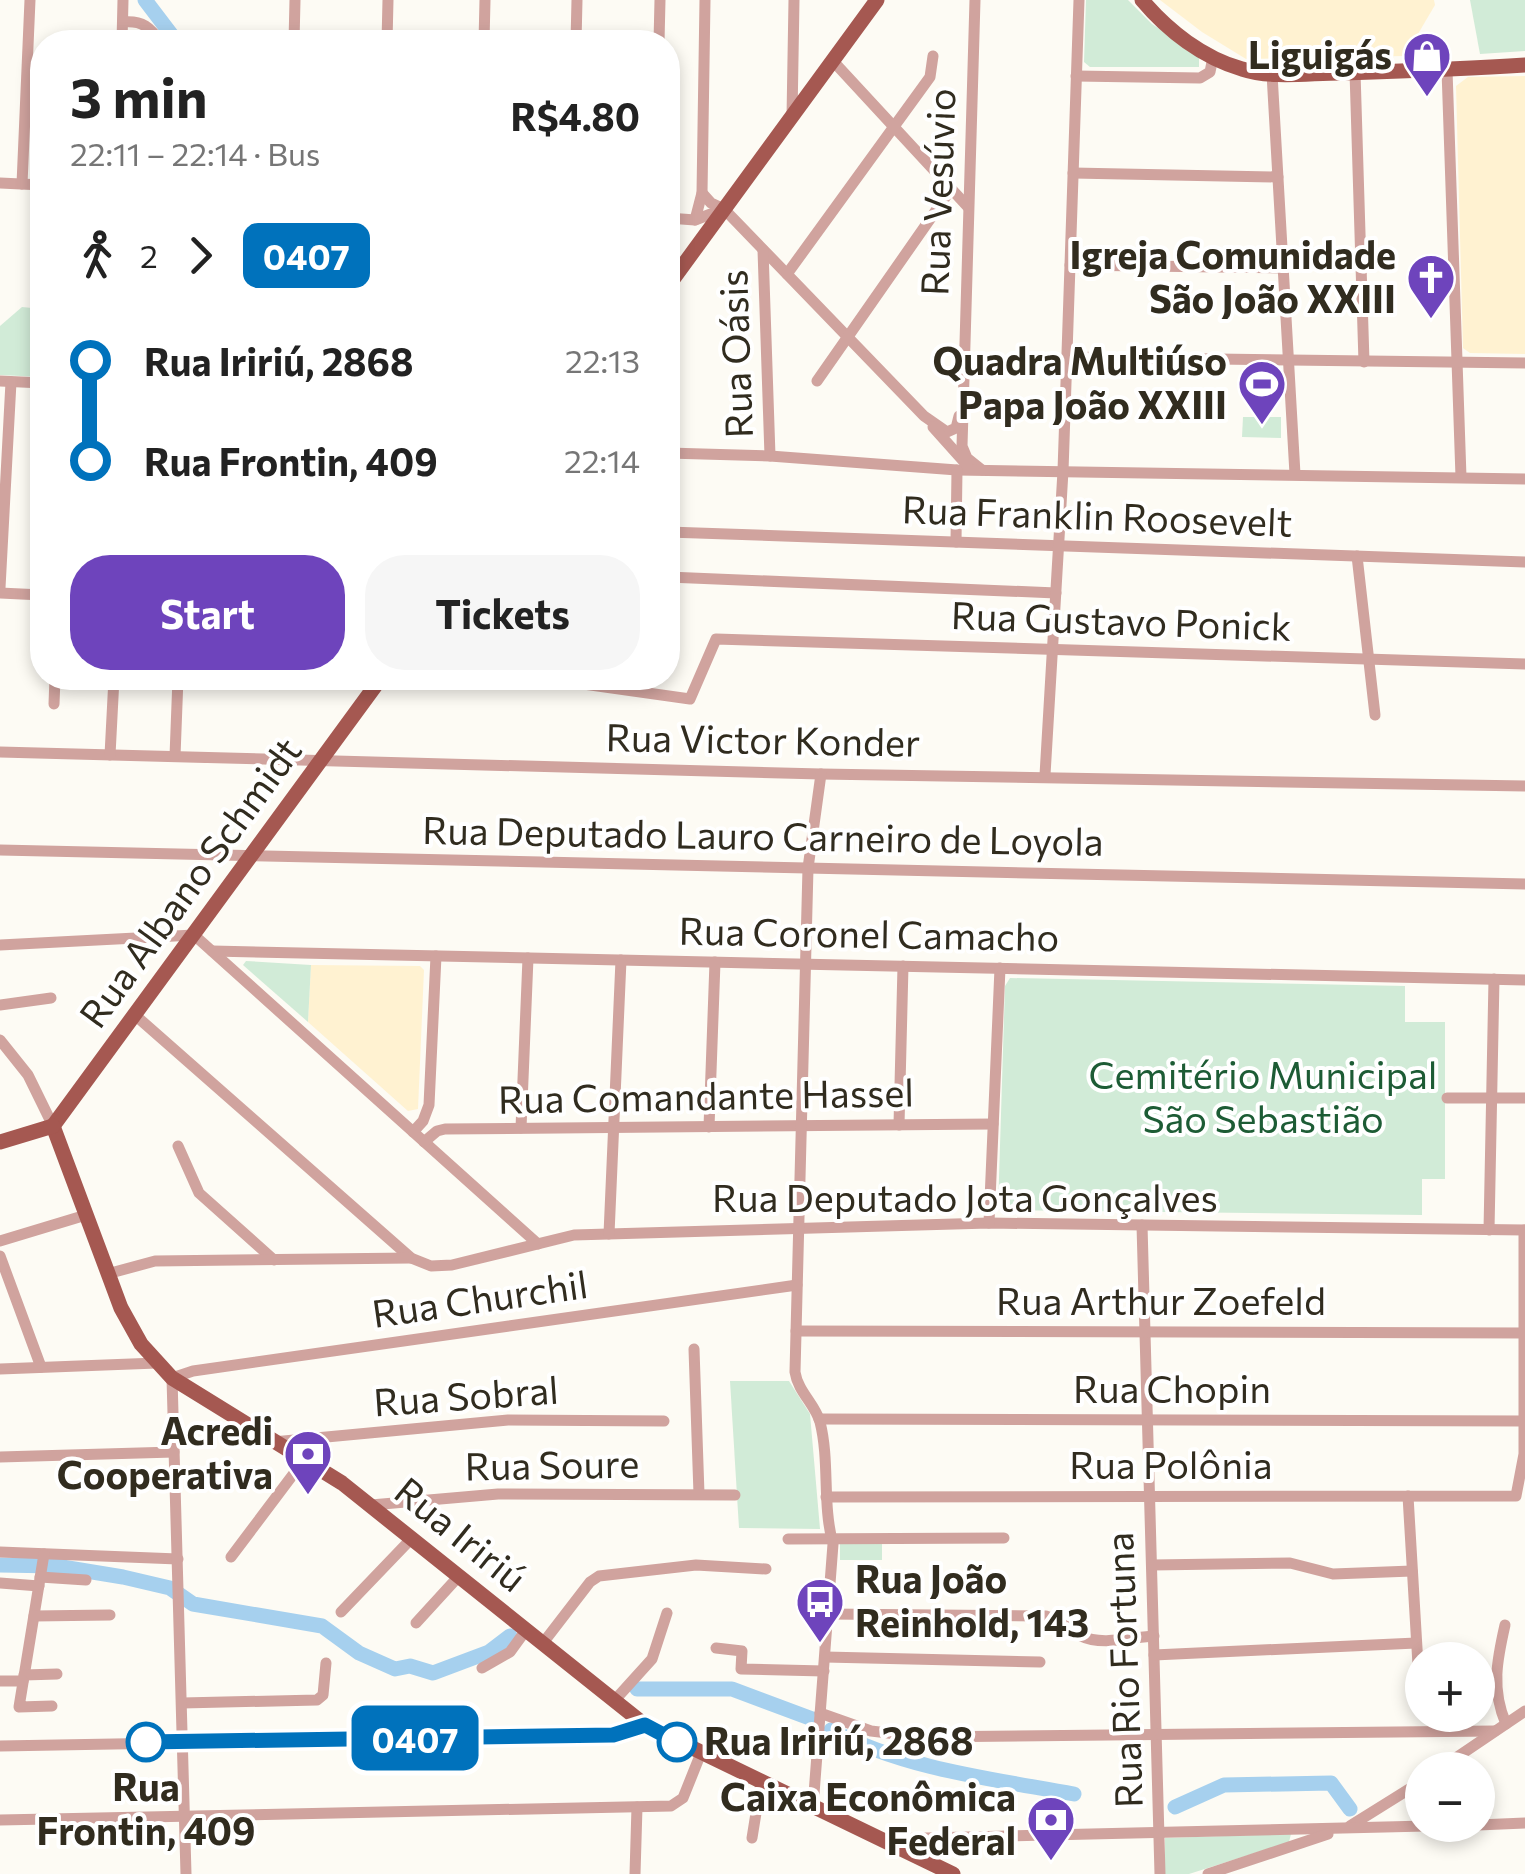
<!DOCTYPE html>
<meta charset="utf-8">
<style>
body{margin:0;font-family:Commissioner,sans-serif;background:#f6f6f6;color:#222;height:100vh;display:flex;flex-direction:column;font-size:38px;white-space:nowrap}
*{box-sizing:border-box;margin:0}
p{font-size:32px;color:#767676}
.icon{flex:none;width:55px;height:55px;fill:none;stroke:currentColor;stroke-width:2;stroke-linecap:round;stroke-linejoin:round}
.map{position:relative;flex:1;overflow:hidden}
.sheet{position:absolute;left:30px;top:30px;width:650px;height:660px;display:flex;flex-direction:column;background:#fff;border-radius:40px;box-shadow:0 5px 15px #0003}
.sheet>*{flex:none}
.badge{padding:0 20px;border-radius:15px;font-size:35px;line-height:65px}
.controls{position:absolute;left:1405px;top:1642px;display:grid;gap:20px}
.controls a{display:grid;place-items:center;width:90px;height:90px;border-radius:50%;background:#fff;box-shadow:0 5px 15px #0003;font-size:50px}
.map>.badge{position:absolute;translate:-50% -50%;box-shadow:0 0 0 5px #fff}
.legs{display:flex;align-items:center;gap:15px;height:110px;padding:0 40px;font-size:32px}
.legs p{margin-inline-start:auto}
.headline{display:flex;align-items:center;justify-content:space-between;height:170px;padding:0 40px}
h1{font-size:55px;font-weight:700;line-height:75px}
.cta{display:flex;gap:20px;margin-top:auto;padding:20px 40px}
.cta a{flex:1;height:115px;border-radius:40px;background:#6e44bc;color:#fff;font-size:40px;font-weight:700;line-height:115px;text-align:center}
.cta a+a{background:#f6f6f6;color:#222}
ul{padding:0 40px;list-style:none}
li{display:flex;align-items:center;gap:35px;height:100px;font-size:38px}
li i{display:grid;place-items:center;width:15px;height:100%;margin:0 12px;background:currentColor}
li i::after{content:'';width:25px;height:25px;margin:-12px;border:8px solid;border-radius:50%;background:#fff}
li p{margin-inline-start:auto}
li:first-child i{background:linear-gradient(#0000 50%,currentColor 0)}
li:last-child i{background:linear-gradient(currentColor 50%,#0000 0)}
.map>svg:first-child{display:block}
.built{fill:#fff2d1}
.green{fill:#d1ebd7}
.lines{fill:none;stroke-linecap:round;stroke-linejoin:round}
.river{stroke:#a6d0ee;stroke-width:15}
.minor{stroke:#d0a39e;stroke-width:11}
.major{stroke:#a55851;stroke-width:15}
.line-1-casing{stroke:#fff;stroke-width:22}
.line-1{stroke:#0072bc;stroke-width:15}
.stop-1-dot{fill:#fff;stroke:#0072bc;stroke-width:5}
.labels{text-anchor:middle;stroke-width:8;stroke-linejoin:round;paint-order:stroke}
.poi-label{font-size:38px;font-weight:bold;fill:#312c1f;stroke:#fff;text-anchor:end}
.street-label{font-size:38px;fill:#312c1f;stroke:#fff}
.park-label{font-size:38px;fill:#1d5c35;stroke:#fff}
.stop-label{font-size:38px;font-weight:bold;fill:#312c1f;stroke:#fff;text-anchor:start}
</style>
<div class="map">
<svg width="1525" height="1874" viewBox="0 0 1525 1874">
<rect width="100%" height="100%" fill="#fdfbf4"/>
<g class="built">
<path d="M1160,0H1434L1435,5L1405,56L1246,59L1202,32Z"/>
<path d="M1525,76V354L1470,353L1463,348L1456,86L1468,77Z"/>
<path d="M311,965L420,966L424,970L418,1109L408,1111L308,1022Z"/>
</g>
<g class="green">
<path d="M1086,0H1128L1152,24L1199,56V67H1090L1084,62Z"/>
<path d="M1470,0H1525V51L1480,54Z"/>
<path d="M22,307L42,309V377L0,375V326Z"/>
<path d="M1243,417H1281V438L1242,437Z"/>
<path d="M246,961L311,965L308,1022L243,965Z"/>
<path d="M1010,978L1405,986V1022H1445V1179H1422V1215L998,1210L1005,986Z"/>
<path d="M730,1381H789L810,1414L820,1529L739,1528Z"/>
<rect x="840" y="1543" width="42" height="17"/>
<path d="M1291,1834L1289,1842L1189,1874H1165V1838Z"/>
</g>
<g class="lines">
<g class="river">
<path d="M145,0L177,42"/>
<path d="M0,1565L56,1566L123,1577L170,1588L193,1604L322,1626L359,1653L395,1669L410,1666L433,1673L489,1652L510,1636"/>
<path d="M637,1689H732L815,1720"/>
<path d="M831,1730C905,1769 993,1779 1074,1794"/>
<path d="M1175,1807L1224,1785L1331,1783L1350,1809"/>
</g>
<g class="minor">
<path d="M975,0L962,446L967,458L982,470"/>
<path d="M123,22C143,20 150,28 161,42"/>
<path d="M122,42L123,0"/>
<path d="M294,42L295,0"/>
<path d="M387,42L388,0"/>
<path d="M484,42L485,0"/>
<path d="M576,42L577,0"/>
<path d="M659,42L660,0"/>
<path d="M833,61L968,207"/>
<path d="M1447,70L1461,477"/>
<path d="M1355,72L1364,362"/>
<path d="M1272,74L1295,474"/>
<path d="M1076,76L1200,78L1210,72L1213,57"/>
<path d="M792,117L794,0"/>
<path d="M1073,173L1278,177"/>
<path d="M0,183L42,185"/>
<path d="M22,184L30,0"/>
<path d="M702,193L711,203L724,209L924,416L947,432L956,428L959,416"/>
<path d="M668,218L695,220L724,209"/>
<path d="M695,220L702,193L705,0"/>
<path d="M763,250L770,456"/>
<path d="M1070,265L1284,268"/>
<path d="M787,274L930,77L933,56"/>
<path d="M1066,357L1525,363"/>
<path d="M0,381L42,383"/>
<path d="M817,381L951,189"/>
<path d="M933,427L967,465"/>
<path d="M668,453L770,456L957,470L1525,479"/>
<path d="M668,532L1525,562"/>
<path d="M956,542L957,470"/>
<path d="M1357,556L1375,715"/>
<path d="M668,577L1056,593"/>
<path d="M0,588L11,382"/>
<path d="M0,593L42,595"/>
<path d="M541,678L690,699L716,639L1525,664"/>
<path d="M54,704L55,678"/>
<path d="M0,752L821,774L1525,786"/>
<path d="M110,755L114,678"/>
<path d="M175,756L178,678"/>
<path d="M1045,775L1063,471L1079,0"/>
<path d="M0,850L1525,884"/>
<path d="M0,945L194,935L538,1244"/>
<path d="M212,951L1525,980"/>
<path d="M0,1005L51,998"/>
<path d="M135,1015L411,1258L431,1266L452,1265L574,1235L989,1223L1525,1230"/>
<path d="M0,1040L28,1075L53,1126"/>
<path d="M1447,1098H1525"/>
<path d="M899,1125L903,966"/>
<path d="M709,1127L715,962"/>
<path d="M521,1128L528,958"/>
<path d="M413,1132L423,1121L429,1105L436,956"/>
<path d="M424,1142L437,1131L445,1129L993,1124"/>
<path d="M178,1146L199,1193L274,1260"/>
<path d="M989,1223L1000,968"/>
<path d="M1142,1225L1160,1874"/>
<path d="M1489,1230L1494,979"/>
<path d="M609,1234L621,960"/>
<path d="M0,1241L86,1215"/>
<path d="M0,1256L41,1367"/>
<path d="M107,1274L155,1261L411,1258"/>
<path d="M796,1331L1525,1333"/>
<path d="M694,1349L699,1494"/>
<path d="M0,1369L157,1363"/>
<path d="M819,1419L1524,1421"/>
<path d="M273,1442L508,1420L664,1421"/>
<path d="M0,1457L174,1452"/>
<path d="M1408,1496L1418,1665"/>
<path d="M826,1497L1516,1496L1524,1454V1230"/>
<path d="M371,1505L498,1494L735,1495"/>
<path d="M788,1539L1004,1538"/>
<path d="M0,1552L178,1559"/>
<path d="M44,1554L19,1707L52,1706"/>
<path d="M231,1557L304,1460"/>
<path d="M1152,1565L1290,1563L1333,1574L1412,1571"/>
<path d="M40,1577L86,1580"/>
<path d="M0,1583L39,1586"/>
<path d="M341,1612L412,1538"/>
<path d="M828,1614L1046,1616C1062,1621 1068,1629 1081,1636C1101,1646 1133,1637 1154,1636"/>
<path d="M34,1616L110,1615"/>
<path d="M416,1623L459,1576"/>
<path d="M1505,1625C1497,1660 1491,1689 1506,1724"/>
<path d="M543,1643L590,1582L599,1576L696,1565L766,1569"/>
<path d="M716,1648L742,1651L741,1669L824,1671"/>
<path d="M1154,1655L1416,1643"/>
<path d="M825,1657L1040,1662"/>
<path d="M482,1668L510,1652L526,1630"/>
<path d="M24,1675L57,1674"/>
<path d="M0,1681H23"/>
<path d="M614,1701L652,1659L667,1613"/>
<path d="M182,1703L317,1700L323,1695L326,1663"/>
<path d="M820,1713L871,1731L921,1737L1495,1731"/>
<path d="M0,1746L613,1735L645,1725"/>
<path d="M1438,1770L1525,1711"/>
<path d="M813,1807L833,1544C822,1504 830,1462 820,1422C815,1404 798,1392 795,1372L808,868L821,774"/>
<path d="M0,1820L671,1806L683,1798L701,1753"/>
<path d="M1478,1825L1525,1823"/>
<path d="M1350,1826L1422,1781"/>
<path d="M752,1838L761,1782"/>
<path d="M885,1839L1468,1825"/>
<path d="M186,1874L172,1378L193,1371L797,1285"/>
<path d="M635,1874L637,1807"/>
<path d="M1208,1874L1328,1834"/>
</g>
<g class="major">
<path d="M1142,0C1168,31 1203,58 1242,69C1273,79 1309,73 1341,73C1402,71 1464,69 1525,65"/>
<path d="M668,286L877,0"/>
<path d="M53,1126L121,1308L141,1344L172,1378L342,1483L645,1725L953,1874"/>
<path d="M53,1126L381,678"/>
<path d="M0,1142L53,1126"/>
</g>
</g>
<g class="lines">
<g class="line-1-casing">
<path id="line-1" d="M146,1742L613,1735L645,1725L677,1742"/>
</g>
<use href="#line-1" class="line-1"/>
</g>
<defs>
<g id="shop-pin" transform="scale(2.5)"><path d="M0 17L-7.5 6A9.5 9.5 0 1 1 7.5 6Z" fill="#6e44bc" stroke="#fff"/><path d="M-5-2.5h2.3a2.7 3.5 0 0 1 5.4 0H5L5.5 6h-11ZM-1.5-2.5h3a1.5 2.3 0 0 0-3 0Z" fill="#fff"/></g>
<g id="church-pin" transform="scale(2.5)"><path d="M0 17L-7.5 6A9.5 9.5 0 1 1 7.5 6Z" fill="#6e44bc" stroke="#fff"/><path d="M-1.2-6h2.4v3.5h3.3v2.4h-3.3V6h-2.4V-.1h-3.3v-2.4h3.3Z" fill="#fff"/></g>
<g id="stadium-pin" transform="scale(2.5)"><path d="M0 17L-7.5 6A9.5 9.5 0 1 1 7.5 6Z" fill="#6e44bc" stroke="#fff"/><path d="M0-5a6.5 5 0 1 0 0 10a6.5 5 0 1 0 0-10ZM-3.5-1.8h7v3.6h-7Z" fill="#fff"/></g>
<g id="bank-pin" transform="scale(2.5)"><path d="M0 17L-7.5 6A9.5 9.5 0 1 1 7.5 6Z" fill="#6e44bc" stroke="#fff"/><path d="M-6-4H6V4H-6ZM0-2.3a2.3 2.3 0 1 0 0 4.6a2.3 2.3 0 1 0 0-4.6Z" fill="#fff"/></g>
<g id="bus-pin" transform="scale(2.5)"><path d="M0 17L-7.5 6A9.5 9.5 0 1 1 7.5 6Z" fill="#6e44bc" stroke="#fff"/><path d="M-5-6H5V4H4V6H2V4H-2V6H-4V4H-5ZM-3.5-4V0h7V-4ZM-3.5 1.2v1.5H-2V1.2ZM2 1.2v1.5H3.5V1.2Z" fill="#fff"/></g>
</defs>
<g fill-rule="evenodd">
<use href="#shop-pin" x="1427" y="56"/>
<use href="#church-pin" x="1431" y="278"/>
<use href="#stadium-pin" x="1262" y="384"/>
<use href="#bank-pin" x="308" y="1454"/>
<use href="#bus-pin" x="820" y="1602"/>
<use href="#bank-pin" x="1051" y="1820"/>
</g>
<g class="stop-1-dot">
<circle cx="146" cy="1742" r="18"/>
<circle cx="677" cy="1742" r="18"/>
</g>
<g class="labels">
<g class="poi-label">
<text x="1392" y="69">Liguigás</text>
<text x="1396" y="269">Igreja Comunidade<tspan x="1396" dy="44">São João XXIII</tspan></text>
<text x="1227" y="375">Quadra Multiúso<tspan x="1227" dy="44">Papa João XXIII</tspan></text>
<text x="273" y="1445">Acredi<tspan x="273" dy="44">Cooperativa</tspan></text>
<text x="855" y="1593" text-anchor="start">Rua João<tspan x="855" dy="44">Reinhold, 143</tspan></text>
<text x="1016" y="1811">Caixa Econômica<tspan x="1016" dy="44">Federal</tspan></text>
</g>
<g class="street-label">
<text transform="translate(939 192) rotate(-88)" y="13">Rua Vesúvio</text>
<text transform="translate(737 354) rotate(-92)" y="13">Rua Oásis</text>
<text transform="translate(1097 517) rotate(2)" y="13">Rua Franklin Roosevelt</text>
<text transform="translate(1121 622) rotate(2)" y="13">Rua Gustavo Ponick</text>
<text transform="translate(763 741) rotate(1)" y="13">Rua Victor Konder</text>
<text transform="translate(763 837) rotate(1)" y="13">Rua Deputado Lauro Carneiro de Loyola</text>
<text transform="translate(191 883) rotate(-54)" y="13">Rua Albano Schmidt</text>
<text transform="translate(869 935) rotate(1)" y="13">Rua Coronel Camacho</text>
<text transform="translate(706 1097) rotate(-1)" y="13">Rua Comandante Hassel</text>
<text x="965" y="1212">Rua Deputado Jota Gonçalves</text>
<text transform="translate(480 1300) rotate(-8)" y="13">Rua Churchil</text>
<text x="1161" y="1315">Rua Arthur Zoefeld</text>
<text x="1172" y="1403">Rua Chopin</text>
<text transform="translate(466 1397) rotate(-4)" y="13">Rua Sobral</text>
<text transform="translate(552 1466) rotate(-1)" y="13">Rua Soure</text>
<text x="1171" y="1479">Rua Polônia</text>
<text transform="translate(460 1535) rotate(39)" y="13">Rua Iririú</text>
<text transform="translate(1125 1670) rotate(-92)" y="13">Rua Rio Fortuna</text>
</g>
<g class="park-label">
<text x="1263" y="1089">Cemitério Municipal<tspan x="1263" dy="44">São Sebastião</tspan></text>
</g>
<g class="stop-label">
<text x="704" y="1755">Rua Iririú, 2868</text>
<text x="146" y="1801" text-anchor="middle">Rua<tspan x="146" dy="44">Frontin, 409</tspan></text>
</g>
</g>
</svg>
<div class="controls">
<a>+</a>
<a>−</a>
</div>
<b class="badge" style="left:415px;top:1738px;background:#0072bc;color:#fff">0407</b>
<section class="sheet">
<div class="headline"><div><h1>3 min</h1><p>22:11 – 22:14 · Bus</p></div><b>R$4.80</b></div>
<div class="legs"><svg class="icon" aria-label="walk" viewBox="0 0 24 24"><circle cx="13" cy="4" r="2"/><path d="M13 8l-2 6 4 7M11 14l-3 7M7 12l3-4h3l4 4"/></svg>2<svg class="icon" aria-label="forward" viewBox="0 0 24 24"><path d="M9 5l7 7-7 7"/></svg><b class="badge" style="background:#0072bc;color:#fff">0407</b></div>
<ul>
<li><i style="color:#0072bc"></i><b>Rua Iririú, 2868</b><p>22:13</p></li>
<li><i style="color:#0072bc"></i><b>Rua Frontin, 409</b><p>22:14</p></li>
</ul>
<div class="cta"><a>Start</a><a>Tickets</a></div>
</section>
</div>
